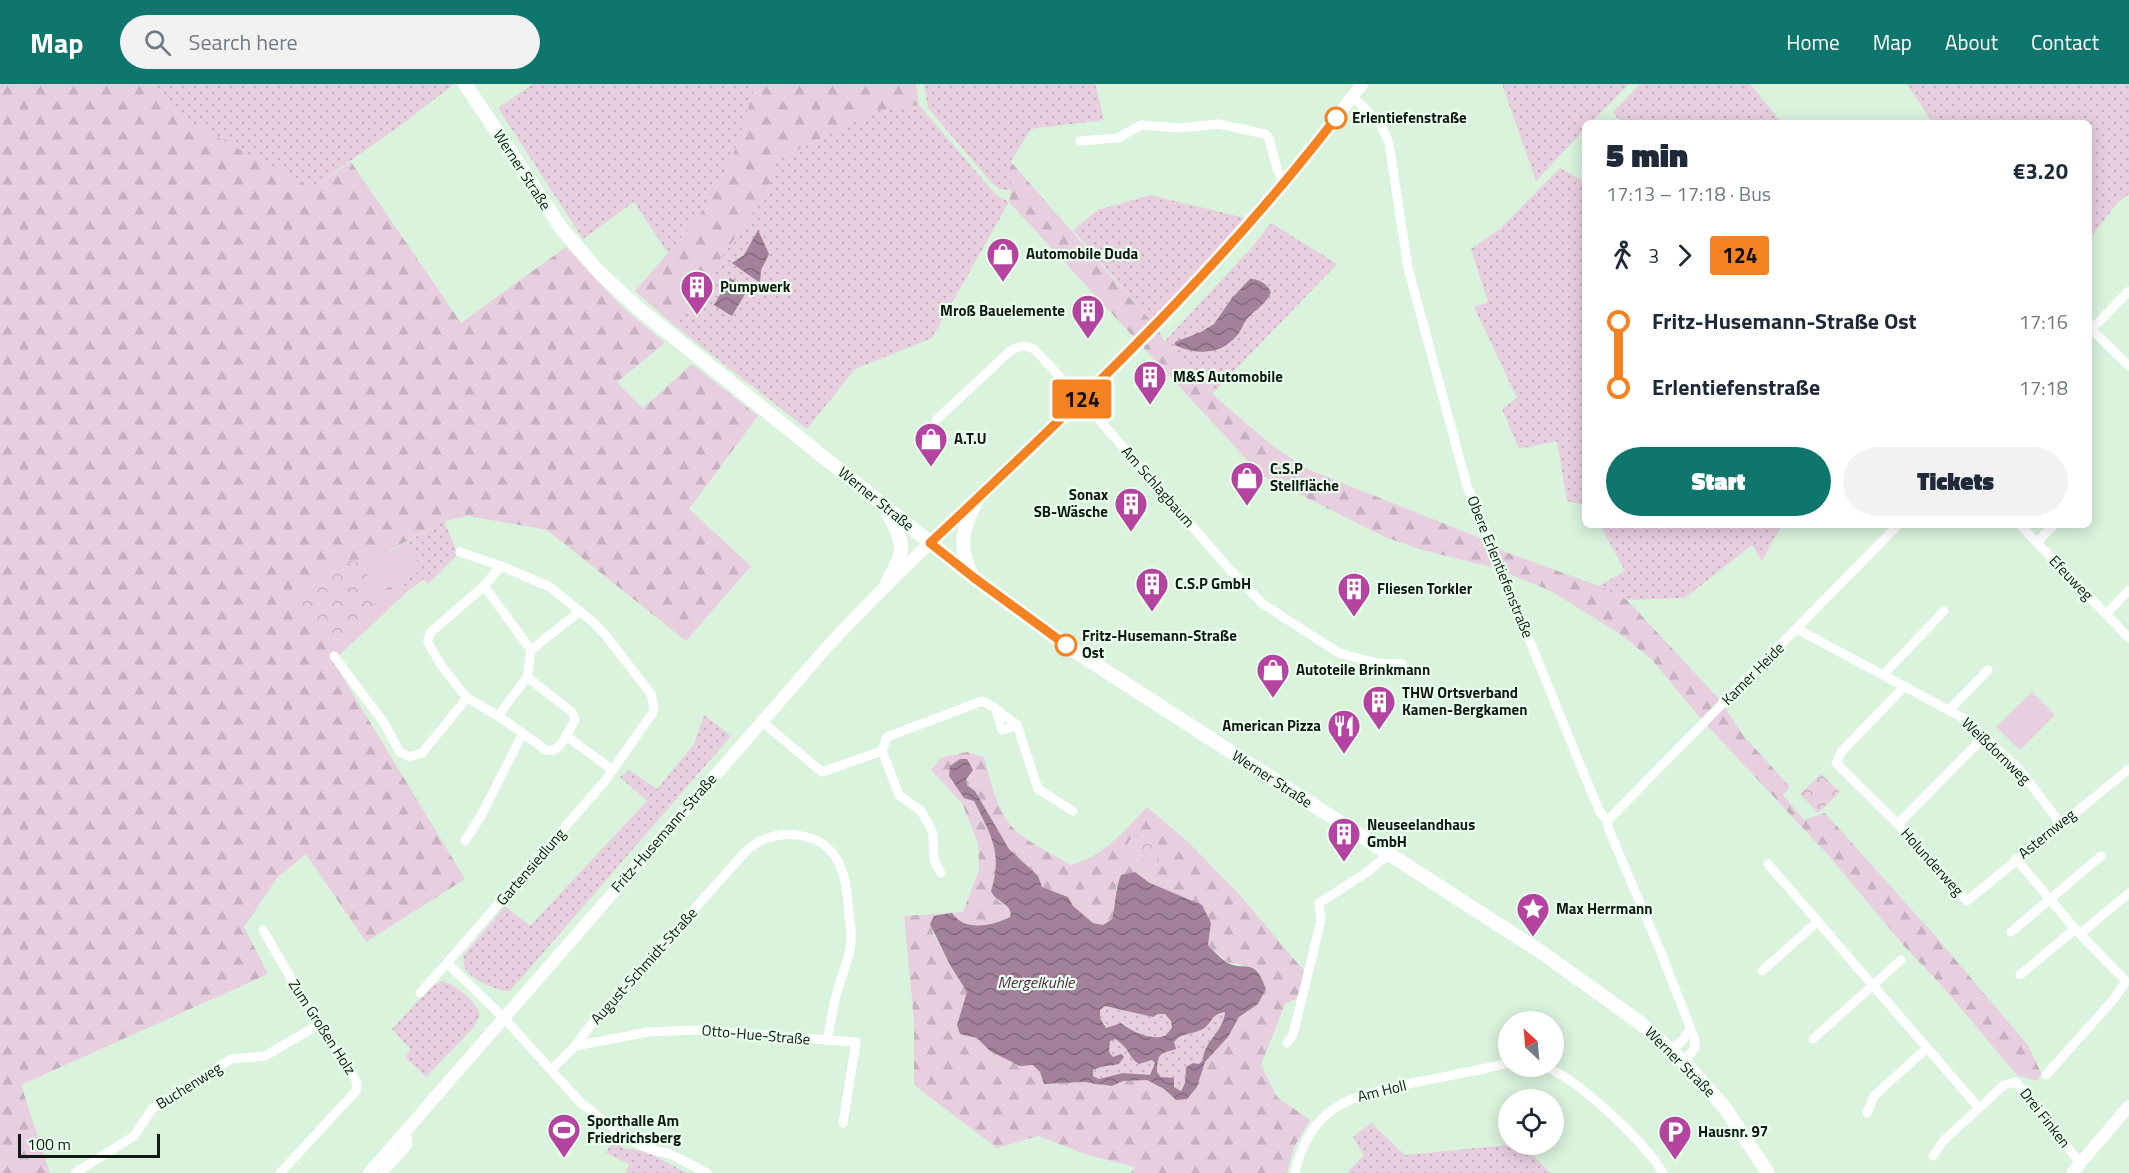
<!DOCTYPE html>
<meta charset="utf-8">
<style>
body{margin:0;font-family:"Titillium Web",sans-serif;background:#f2f2f3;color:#1f2937;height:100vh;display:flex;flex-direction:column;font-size:22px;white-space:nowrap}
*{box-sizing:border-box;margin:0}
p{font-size:20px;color:#747a83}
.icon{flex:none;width:33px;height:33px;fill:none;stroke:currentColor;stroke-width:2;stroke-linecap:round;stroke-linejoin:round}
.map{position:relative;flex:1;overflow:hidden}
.details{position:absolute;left:1582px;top:36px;width:510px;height:408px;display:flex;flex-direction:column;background:#fff;border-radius:9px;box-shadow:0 3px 15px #0003}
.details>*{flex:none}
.badge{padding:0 12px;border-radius:4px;font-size:21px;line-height:39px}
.needle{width:39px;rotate:334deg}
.controls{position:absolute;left:1498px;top:927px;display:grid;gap:12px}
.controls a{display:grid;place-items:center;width:66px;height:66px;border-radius:50%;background:#fff;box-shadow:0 3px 15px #0003;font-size:30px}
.scale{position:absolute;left:18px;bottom:15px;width:142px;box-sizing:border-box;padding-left:6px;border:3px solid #101a12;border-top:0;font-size:16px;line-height:21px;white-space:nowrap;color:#101a12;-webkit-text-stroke:4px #eaffed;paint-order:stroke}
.map>.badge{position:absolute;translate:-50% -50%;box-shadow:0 0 0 3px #fff}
.legs{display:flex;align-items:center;gap:9px;height:66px;padding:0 24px;font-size:20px}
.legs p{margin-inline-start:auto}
.overview{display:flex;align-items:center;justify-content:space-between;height:102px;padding:0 24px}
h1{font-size:33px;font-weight:800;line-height:45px}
.cta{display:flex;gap:12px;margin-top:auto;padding:12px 24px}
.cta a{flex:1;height:69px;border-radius:36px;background:#0f766e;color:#fff;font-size:24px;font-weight:800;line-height:69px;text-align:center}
.cta a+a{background:#f2f2f3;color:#1f2937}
ul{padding:0 24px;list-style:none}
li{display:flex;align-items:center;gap:21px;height:66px;font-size:22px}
li i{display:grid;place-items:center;width:9px;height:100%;margin:0 8px;background:currentColor}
li i::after{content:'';width:15px;height:15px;margin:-8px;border:4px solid;border-radius:50%;background:#fff}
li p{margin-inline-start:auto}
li:first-child i{background:linear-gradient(#0000 50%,currentColor 0)}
li:last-child i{background:linear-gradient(currentColor 50%,#0000 0)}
header{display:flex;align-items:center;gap:36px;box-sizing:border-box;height:84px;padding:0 30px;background:#0f766e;color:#fff}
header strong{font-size:28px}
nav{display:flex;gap:33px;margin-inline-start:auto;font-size:21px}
.search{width:420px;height:54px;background:#f2f2f3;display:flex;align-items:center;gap:15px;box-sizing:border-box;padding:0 21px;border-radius:33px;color:#747a83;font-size:22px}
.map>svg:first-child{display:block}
.grass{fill:url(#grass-dots)}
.forest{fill:url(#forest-firs);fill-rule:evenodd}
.park{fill:url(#park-crowns)}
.pitch{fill:#e7cfe0}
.water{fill:url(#water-waves);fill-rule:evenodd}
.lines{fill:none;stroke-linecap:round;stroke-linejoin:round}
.street{stroke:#fff;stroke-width:9}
.secondary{stroke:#fff;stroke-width:12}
.primary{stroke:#fff;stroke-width:14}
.line-1-casing{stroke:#fff;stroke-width:14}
.line-1{stroke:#f58220;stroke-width:9}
.stop-1-dot{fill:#fff;stroke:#f58220;stroke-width:3}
.labels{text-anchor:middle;stroke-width:4.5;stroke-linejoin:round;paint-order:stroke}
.stop-label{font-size:15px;font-weight:bold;fill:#101a12;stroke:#eaffed;text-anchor:start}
.street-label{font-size:15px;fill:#101a12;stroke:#eaffed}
.poi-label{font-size:15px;font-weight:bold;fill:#101a12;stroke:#eaffed;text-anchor:start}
.water-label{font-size:16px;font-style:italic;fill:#53264a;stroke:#eaffed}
</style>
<header>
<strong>Map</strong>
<div class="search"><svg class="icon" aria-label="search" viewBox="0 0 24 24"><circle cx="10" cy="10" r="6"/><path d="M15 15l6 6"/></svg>Search here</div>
<nav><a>Home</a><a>Map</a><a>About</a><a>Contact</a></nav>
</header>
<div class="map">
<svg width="2129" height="1089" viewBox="0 0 2129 1089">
<defs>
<pattern id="grass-dots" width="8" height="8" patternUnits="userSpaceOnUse" patternTransform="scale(1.5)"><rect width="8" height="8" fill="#e7cfe0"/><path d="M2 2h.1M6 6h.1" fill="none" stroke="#c5b1bf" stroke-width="1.8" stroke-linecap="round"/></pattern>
<pattern id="forest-firs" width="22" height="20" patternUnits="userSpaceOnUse" patternTransform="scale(1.5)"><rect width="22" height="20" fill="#e7cfe0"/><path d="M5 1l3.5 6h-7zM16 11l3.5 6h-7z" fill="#c5b1bf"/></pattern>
<pattern id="park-crowns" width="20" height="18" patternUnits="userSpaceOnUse" patternTransform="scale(1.5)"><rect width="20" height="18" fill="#e7cfe0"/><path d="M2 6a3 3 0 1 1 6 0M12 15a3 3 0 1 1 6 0" fill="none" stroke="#c5b1bf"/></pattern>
<pattern id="water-waves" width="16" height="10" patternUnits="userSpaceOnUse" patternTransform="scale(1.5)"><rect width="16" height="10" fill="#a3819b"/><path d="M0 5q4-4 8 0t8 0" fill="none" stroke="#83697d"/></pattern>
</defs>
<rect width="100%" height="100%" fill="#d9f3dd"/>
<g class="grass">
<path d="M149,0H454L405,38L312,104L183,35Z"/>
<path d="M533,0H756L732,75L696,137L668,169L634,118L583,155L498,24Z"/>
<path d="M924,0H1095L1104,36L1031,45L1011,77V106L999,105L991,98L928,24Z"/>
<path d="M1502,0H1629L1591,39H1586L1585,45L1536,97Z"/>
<path d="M1640,0H1750L1782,39H1621L1613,28Z"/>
<path d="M1907,0H2129V110L2119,117L2090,154V39H1933Z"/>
<path d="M919,21L996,111L1009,118L932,254L855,285L807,345L674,241L766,110L777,76L879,26Z"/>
<path d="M1560,84L1585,98V421L1567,417L1557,357L1519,365L1502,325L1517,314L1474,223L1488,218L1471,165L1500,145Z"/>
<path d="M1150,111L1257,137L1158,245L1073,146L1098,126Z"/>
<path d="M1271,139L1337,180L1212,310L1164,258L1253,162Z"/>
<path d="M444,437L458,470L428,500L424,495L410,505L399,498L421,486L407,458Z"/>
<path d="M1600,441H1782L1762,477L1752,461L1685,514L1627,516L1599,502L1625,487Z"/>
<path d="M704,631L731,652L510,907C497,907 469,896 464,882C463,879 464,875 463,872L505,822L530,842L647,717L620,693L629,686L657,705L694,660Z"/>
<path d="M443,897C458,903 473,915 480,930L474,943L426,993L405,973L411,966L392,945L432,902Z"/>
<path d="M1105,922L1153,933L1158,930H1165L1171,937L1172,943C1171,945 1167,950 1166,951C1154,958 1131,947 1121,939L1106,944L1100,934V926Z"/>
<path d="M1225,928C1224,946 1203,958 1203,976L1199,980L1186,983L1185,999L1180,1007L1174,1004L1157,988L1158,973L1179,952L1200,947L1209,939L1216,929Z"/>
<path d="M1115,955C1130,963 1129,974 1140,980L1152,976L1155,979L1150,992L1123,989L1099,995L1093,992V987L1101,983H1108L1113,973L1109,968L1110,957Z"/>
<path d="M1371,1039L1405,1071L1508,1061L1533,1072L1551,1089H1347L1364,1071L1353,1053Z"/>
<path d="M613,1056L624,1064L647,1068L687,1089H626L629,1080L606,1069Z"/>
</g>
<g class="forest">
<path d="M0,0H149L183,35L312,104L351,78L461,239L566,163L620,221L665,259L617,298L643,324L692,280L758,332L689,425L751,482L686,557L547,446L468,432L444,437L363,481L345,474L296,515L377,509L399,498L410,505L333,577L465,795L366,858L306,770L277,794L244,843L268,890L21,1001L50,1089H0Z"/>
<path d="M756,0H916L919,21L879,26L777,76L766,110L674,241L635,207L696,137L732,75Z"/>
<path d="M1010,77L1158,245L1164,258L1212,310L1270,360L1307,385L1478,453L1503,467L1599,502L1627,516L1719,615L1743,651L1790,703L1783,711L1804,736L1825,729L1930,846L2028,961L2041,989L2037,997L2017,991L1942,902L1905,863L1829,772L1701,635L1653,577L1623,552L1551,507L1495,484L1422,466L1385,453L1261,391L1009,118L1011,106Z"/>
<path d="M967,668L984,673C991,699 997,730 1018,749C1033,761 1053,770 1070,781C1102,774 1126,746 1147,723L1190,760L1238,809L1305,888L1297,914L1285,920L1261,981L1277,1013L1310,1036L1294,1063L1287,1089H1131L1135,1083L1088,1071L1038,1052L997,1064L914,1001V936L904,832L963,828L979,786L978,759L962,719L931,686L941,674ZM950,682L972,690L966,696L967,701L975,707L1009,765L1037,792L1042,803L1068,813L1073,822L1093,839L1103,841L1112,835L1117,817L1116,803L1135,788L1211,839L1208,861L1227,878L1243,881L1258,920L1239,933L1228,953L1205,978L1197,1003L1175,1016L1164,1005L1147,996L1123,997L1112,1002L1084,998L1044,1000L1040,988L1033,981L990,967L977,954L960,950L957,941L967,908L950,881L932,847L951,829C966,847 992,842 1010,833L1012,828L1010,823L999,818L991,807C995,795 998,783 997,770C992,740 966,706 950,682Z"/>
</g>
<g class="park">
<path d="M345,474L363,481L377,509L371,533L332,560L296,515Z"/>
<path d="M1821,690L1840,708L1818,729L1800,710Z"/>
<path d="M1138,750C1147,755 1159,767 1159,777L1157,780C1143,776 1111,765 1138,750Z"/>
</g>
<g class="pitch">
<path d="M407,458L422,486L377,509L363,481Z"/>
<path d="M2032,608L2055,631L2020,666L1996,643Z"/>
</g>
<g class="water">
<path d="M758,146L769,170L761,186L760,199L732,179L744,171Z"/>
<path d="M730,194L748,205L732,232L714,221Z"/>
<path d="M1250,195C1259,194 1268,201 1271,208C1267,220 1254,226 1246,236C1243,240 1242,245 1239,249C1222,271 1198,272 1175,261V258L1201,248L1214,240L1232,214Z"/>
<path d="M960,675H967L973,686L966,696L967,701L975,707L1009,765L1038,792L1042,803L1068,813L1073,822L1093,839L1103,841L1112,835C1116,820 1115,805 1121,791L1135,788L1150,799L1202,821L1211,839L1208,861C1214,867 1220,874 1226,878C1246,889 1254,871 1266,905L1258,920L1239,933L1228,953L1205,978L1197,1003L1187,1015L1176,1016L1164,1005L1147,996L1123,997L1112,1002L1084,998L1044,1000L1040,988L1033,981L1020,982L990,967L977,954L960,950L957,941L967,908L950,881L930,840L934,832L952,829C965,848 992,842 1010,833C1014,820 996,819 991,807C1003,769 991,751 974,717L964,714L949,692L950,682ZM1105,922L1153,933L1158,930H1165L1171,937L1172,943C1171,945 1167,950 1166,951C1153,958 1131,947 1121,939L1106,944L1100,934V926ZM1225,928C1224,947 1203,958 1203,976L1199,980L1193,979L1186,983L1185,999L1181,1007L1174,1003V994L1161,993L1157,988C1158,970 1158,970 1176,965L1174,958C1182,948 1191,951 1201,946C1213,940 1210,930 1225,928ZM1115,955C1129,963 1129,974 1139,980L1152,976L1155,979L1150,991L1123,989L1099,995L1093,992V986L1101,983L1119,980L1124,973L1121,970L1113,973L1109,968L1110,957Z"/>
</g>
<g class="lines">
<g class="street">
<path d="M1353,13L1380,39L1389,59L1408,184L1467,402L1583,688L1600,728L1607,737L1609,746L1660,866L1694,953L1695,964L1684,978"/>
<path d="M1080,57L1118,54L1141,41L1180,44L1218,40L1265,50L1269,54L1277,85L1284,99"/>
<path d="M2091,245L2129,282"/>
<path d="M2090,247L2129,207"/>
<path d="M936,336L1009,268C1018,262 1024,260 1034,265L1081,315L1232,488L1263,520L1339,569L1377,579L1402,580"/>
<path d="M2020,441L2129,554"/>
<path d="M2037,458L2054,441"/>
<path d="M460,468L501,482"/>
<path d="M484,502L531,566"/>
<path d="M2106,530L2129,506"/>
<path d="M1797,545L1965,635L2019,685L2060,739"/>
<path d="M334,572L384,639L400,668L410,673L422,669L467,614"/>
<path d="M1884,590L1944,527"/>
<path d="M527,593L572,628L575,636L566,652"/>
<path d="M1905,602L1842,667L1836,679L1898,740L1967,817L2129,685"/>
<path d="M995,624L1002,646L1017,641"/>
<path d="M1949,626L1988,586"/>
<path d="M498,632L527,593L531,566L580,527"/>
<path d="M761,637L822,688L882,667"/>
<path d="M882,667L887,653L982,617L995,624L1017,641L1038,705L1073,727"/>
<path d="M882,667L899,711L921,727L930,743L933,750L934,776L941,789"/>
<path d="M613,686L566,652C561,660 556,669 546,666L498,632L467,614L443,584L428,559V555L431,548L484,502L501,482L550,503L594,539L607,553L651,610L654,624L652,630C636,652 621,674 605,697L447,879L503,933L581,1019L628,1055L649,1065L670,1070L707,1089"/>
<path d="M1607,737L1898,441"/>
<path d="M1898,740L1985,652"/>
<path d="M465,757L481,732L523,649"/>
<path d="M2016,775L2075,845L2126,897L2114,915L2046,991"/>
<path d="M1768,780L1979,1024L2004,1001L2016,998L2080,1079"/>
<path d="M263,846L318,941L357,998L356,1007L280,1089"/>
<path d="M2011,848L2101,772"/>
<path d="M2080,850L2129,809"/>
<path d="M1762,887L1817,838"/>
<path d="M2020,891L2075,845"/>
<path d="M420,909L447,879"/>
<path d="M1813,955L1901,876"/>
<path d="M1287,959L1293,951L1321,836L1319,819L1366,789L1389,770"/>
<path d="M575,962L648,948L698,946L856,958L843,1039"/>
<path d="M1671,966L1683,956L1690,944"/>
<path d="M1543,982C1576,993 1646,1059 1663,1089"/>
<path d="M552,985L575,962L590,942L747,766C765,751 784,747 807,753C844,763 847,800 849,831C850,840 852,850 851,859C849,877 840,895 836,912C832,927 830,942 827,957"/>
<path d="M1867,1029L1874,1012L1927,964"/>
<path d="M1933,1072L1944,1056L1979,1024"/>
<path d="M75,1089L134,1052L152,1025L231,975L265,972L318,941"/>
<path d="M383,1089L408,1061L406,1045"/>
<path d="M1295,1089C1310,1018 1356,1011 1418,998C1448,992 1479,986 1509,979"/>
</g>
<g class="secondary">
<path d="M369,1089L828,562C930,452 1045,355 1150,248C1226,170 1296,87 1362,0"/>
<path d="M2072,1089L2129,1022"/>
</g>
<g class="primary">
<path d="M465,0L562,145L599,188L639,225L973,493L1067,562L1541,868L1639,938L1684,978L1725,1024L1768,1089"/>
<path d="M972,491C957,462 963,442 978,414"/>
<path d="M887,499C904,468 907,462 888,430"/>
</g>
</g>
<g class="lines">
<g class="line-1-casing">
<path id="line-1" d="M1066,561L973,493L930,459C1073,325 1216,190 1336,34"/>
</g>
<use href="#line-1" class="line-1"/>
</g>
<defs>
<g id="shop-pin" transform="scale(1.725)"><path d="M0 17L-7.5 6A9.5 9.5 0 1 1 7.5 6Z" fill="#b544a1" stroke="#eaffed"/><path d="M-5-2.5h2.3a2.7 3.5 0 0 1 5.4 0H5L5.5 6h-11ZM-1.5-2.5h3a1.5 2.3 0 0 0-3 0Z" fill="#fff"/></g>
<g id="building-pin" transform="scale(1.725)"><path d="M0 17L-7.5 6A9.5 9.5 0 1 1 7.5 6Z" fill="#b544a1" stroke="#eaffed"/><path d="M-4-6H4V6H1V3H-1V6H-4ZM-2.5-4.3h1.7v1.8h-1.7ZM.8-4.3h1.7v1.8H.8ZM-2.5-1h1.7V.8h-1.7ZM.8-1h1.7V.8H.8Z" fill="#fff"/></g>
<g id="restaurant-pin" transform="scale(1.725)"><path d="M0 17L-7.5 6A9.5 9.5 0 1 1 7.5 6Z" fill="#b544a1" stroke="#eaffed"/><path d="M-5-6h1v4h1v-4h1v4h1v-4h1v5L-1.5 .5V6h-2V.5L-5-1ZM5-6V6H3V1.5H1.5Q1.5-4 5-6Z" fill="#fff"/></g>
<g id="sight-pin" transform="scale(1.725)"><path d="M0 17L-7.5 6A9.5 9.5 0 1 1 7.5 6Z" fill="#b544a1" stroke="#eaffed"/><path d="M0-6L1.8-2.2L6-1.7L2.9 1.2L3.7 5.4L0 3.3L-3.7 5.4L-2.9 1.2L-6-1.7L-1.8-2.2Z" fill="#fff"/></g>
<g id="stadium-pin" transform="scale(1.725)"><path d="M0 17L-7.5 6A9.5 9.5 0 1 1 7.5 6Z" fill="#b544a1" stroke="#eaffed"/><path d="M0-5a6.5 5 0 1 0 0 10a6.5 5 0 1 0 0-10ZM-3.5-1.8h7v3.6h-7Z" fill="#fff"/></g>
<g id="parking-pin" transform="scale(1.725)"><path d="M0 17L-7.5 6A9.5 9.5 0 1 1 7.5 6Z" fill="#b544a1" stroke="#eaffed"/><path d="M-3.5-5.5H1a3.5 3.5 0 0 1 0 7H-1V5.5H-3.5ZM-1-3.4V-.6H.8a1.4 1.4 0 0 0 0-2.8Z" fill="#fff"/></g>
</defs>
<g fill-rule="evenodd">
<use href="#shop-pin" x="1003" y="170"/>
<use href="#building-pin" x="697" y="203"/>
<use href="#building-pin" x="1088" y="227"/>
<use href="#building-pin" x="1150" y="293"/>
<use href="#shop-pin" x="931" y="355"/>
<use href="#shop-pin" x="1247" y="394"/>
<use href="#building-pin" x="1131" y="420"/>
<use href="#building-pin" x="1152" y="500"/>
<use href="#building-pin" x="1354" y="505"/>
<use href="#shop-pin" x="1273" y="586"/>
<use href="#building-pin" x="1379" y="618"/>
<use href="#restaurant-pin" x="1344" y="642"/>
<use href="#building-pin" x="1344" y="750"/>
<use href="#sight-pin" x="1533" y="825"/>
<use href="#stadium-pin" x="564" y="1046"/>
<use href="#parking-pin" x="1675" y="1048"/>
</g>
<g class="stop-1-dot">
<circle cx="1336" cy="34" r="10"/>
<circle cx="1066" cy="561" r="10"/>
</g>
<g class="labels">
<g class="stop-label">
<text x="1352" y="39">Erlentiefenstraße</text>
<text x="1082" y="557">Fritz-Husemann-Straße<tspan x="1082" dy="17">Ost</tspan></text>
</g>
<g class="street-label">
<text transform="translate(522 86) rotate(57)" y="5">Werner Straße</text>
<text transform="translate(1158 403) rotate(49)" y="5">Am Schlagbaum</text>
<text transform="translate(876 415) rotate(39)" y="5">Werner Straße</text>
<text transform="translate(1500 483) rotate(68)" y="5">Obere Erlentiefenstraße</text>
<text transform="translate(2071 494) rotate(46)" y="5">Efeuweg</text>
<text transform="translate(1753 590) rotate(-45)" y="5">Kamer Heide</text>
<text transform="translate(1996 667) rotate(44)" y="5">Weißdornweg</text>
<text transform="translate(1272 695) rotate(33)" y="5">Werner Straße</text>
<text transform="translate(664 749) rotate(-49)" y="5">Fritz-Husemann-Straße</text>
<text transform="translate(2047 750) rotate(-39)" y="5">Asternweg</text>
<text transform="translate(1932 778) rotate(48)" y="5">Holunderweg</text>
<text transform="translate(531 783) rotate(-49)" y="5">Gartensiedlung</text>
<text transform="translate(644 882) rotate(-48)" y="5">August-Schmidt-Straße</text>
<text transform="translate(322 943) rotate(57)" y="5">Zum Großen Holz</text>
<text transform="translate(756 951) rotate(5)" y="5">Otto-Hue-Straße</text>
<text transform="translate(1680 978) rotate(45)" y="5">Werner Straße</text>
<text transform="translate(189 1002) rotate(-32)" y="5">Buchenweg</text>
<text transform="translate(1382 1007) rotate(-14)" y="5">Am Holl</text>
<text transform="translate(2045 1034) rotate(52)" y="5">Drei Finken</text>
</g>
<g class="poi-label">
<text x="1026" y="175">Automobile Duda</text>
<text x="720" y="208">Pumpwerk</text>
<text x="1065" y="232" text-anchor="end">Mroß Bauelemente</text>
<text x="1173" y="298">M&amp;S Automobile</text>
<text x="954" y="360">A.T.U</text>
<text x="1270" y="390">C.S.P<tspan x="1270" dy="17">Stellfläche</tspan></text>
<text x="1108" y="416" text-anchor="end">Sonax<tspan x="1108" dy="17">SB-Wäsche</tspan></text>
<text x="1175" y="505">C.S.P GmbH</text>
<text x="1377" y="510">Fliesen Torkler</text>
<text x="1296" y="591">Autoteile Brinkmann</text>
<text x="1402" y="614">THW Ortsverband<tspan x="1402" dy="17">Kamen-Bergkamen</tspan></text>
<text x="1321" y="647" text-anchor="end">American Pizza</text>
<text x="1367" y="746">Neuseelandhaus<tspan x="1367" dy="17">GmbH</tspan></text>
<text x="1556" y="830">Max Herrmann</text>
<text x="587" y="1042">Sporthalle Am<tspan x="587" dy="17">Friedrichsberg</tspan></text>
<text x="1698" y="1053">Hausnr. 97</text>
</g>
<g class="water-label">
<text x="1036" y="904">Mergelkuhle</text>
</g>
</g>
</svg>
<div class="controls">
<a><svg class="needle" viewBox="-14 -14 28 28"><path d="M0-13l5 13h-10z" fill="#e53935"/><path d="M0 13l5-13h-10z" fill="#747a83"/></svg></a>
<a><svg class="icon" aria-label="locate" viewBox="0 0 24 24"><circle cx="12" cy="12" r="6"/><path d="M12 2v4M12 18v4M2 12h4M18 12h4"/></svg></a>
</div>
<div class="scale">100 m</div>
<b class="badge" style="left:1082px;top:315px;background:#f58220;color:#111">124</b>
<section class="details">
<div class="overview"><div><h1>5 min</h1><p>17:13 – 17:18 · Bus</p></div><b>€3.20</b></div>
<div class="legs"><svg class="icon" aria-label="walk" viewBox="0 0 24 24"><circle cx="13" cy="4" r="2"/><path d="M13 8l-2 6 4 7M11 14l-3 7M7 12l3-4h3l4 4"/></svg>3<svg class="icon" aria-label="forward" viewBox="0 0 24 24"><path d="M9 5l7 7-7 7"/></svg><b class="badge" style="background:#f58220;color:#111">124</b></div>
<ul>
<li><i style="color:#f58220"></i><b>Fritz-Husemann-Straße Ost</b><p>17:16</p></li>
<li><i style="color:#f58220"></i><b>Erlentiefenstraße</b><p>17:18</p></li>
</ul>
<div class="cta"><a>Start</a><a>Tickets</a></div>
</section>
</div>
